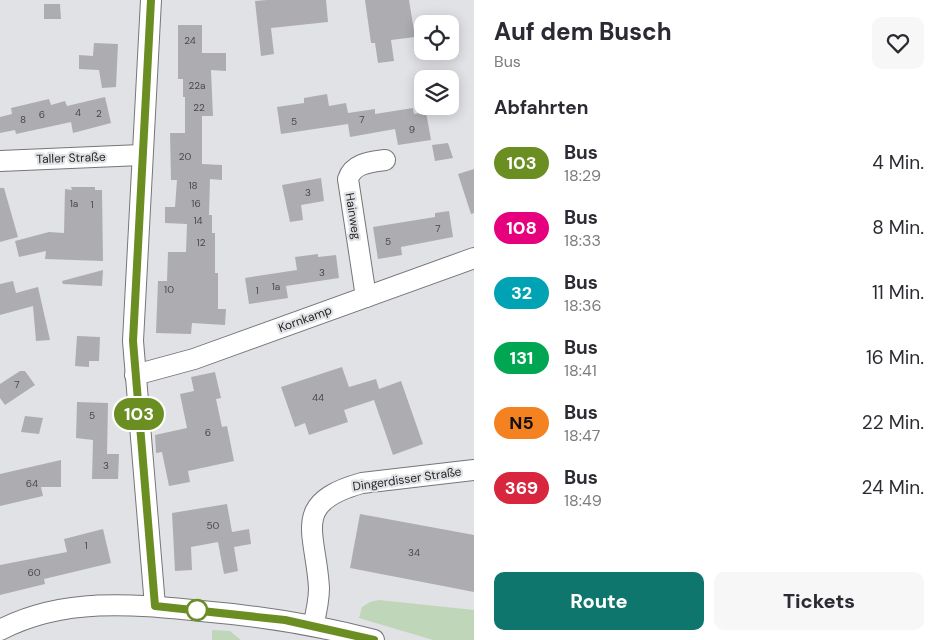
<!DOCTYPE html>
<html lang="de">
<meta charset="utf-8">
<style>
body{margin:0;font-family:"DM Sans",sans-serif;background:#f7f7f7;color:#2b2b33;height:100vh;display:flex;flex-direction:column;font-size:19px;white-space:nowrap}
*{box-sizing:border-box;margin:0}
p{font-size:16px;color:#7c7c81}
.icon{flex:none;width:28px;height:28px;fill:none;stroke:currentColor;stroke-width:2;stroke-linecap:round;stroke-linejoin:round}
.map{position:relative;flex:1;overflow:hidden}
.drawer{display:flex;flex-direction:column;background:#fff;width:470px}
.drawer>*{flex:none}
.badge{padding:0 10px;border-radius:16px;font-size:18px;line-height:32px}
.controls{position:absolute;left:414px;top:15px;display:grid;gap:10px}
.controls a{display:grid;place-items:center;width:45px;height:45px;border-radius:10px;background:#fff;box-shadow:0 2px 12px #0003;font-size:25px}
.map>.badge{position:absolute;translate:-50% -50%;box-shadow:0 0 0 2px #fff}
h2{padding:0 20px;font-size:19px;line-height:45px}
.round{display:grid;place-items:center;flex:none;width:52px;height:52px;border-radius:10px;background:#f7f7f7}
.head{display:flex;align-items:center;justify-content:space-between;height:85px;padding:0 20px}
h1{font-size:24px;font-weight:800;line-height:38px}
.button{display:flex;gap:10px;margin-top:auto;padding:10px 20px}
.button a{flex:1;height:58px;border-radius:10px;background:#0f766e;color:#fff;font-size:20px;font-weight:800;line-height:58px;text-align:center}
.button a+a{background:#f7f7f7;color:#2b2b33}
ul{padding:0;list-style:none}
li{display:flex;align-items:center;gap:15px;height:65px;padding:0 20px}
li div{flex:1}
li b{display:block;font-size:19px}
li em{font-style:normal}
li .badge{min-width:55px;font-weight:700;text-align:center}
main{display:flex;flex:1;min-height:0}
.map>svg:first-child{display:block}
.green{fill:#bfd7b8}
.building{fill:#adadb1}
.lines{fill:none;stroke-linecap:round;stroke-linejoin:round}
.minor-casing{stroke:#767679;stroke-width:22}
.minor{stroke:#fff;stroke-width:20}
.line-casing{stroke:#fff;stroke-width:11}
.line{stroke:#6b8e23;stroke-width:8}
.stop-dot{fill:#fff;stroke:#6b8e23;stroke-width:2.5}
.labels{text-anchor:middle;stroke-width:4.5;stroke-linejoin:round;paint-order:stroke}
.number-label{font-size:10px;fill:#49494b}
.street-label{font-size:12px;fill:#282829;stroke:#e1e2e5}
</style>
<main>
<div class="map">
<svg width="474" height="640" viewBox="0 0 474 640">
<rect width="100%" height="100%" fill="#e1e2e5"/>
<g class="green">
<path d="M379,600L474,610V640H433L359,618L362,607L370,602Z"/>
<path d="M212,630L230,631L241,640H212Z"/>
</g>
<g class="building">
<path d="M267,0H326L328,22L271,28L274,54L261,56L255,1Z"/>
<path d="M365,0H409L415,37L391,40L394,61L378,63L375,43H371Z"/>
<path d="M44,4H60L61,19H44Z"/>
<path d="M178,25H202V53H226V71L211,70L213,116H202V164L222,165V180L210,179L209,215H212V233H215V273H218V309H226L225,325L192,323L191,334L156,333L158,281H167L168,252H186L187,224L165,223V207H175L177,180H171L170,133H185V97H183V79H178Z"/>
<path d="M94,43L118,44L116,87L102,88L99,70L79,69V55L93,56Z"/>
<path d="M327,94L329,106L346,103L348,113L375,109V114L413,108L414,114L426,112L431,140L398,145L395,129L350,137L348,124L281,134L277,107L304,103V98Z"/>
<path d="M105,97L111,123L73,133L71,122L16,134L15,130L0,133V117L12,114L11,108L49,99L51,105L65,101L67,106Z"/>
<path d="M448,143L453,158L435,161L432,145Z"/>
<path d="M474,169V213L471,214L458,174Z"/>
<path d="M321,178L324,201L301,205L303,220L290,222L282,185Z"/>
<path d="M71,187H95V190H102L103,261L45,259L46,251L19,257L15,241L49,232L64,233L65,189L72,190Z"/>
<path d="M0,188H4L18,237L0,242Z"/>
<path d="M449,211L453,237L401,247L402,255L378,259L373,227L435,217V213Z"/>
<path d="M318,254V257L336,255L339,278L286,286L288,298L249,304L245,278L297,270L295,257Z"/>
<path d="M103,270L102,286L63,284L62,281Z"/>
<path d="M13,281L16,293L38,287L50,340L36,341L33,306L0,315V284Z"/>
<path d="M77,336L100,337L99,361H89V367L75,366Z"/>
<path d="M342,367L349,387L376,379L379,389L401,381L423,444L393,455L374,400L344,410L348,422L309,435L305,423L295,427L281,387Z"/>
<path d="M20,371H25L35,385L5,405L0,398V384Z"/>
<path d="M215,372L221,398L216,399L222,427L227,426L234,461L188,471L190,482L169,486L162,452L156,453L155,435L187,428L180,394L194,391L191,377Z"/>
<path d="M77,402L108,403L107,454H119L118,479H92L93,440L76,438Z"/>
<path d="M25,416L43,418L39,434L21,432Z"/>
<path d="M61,460V487H41L43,496L0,506V474Z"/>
<path d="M227,504L232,532L249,529L251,544L234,547L238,571L224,574L218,542L191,547L192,570L175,571L172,513Z"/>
<path d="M360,514L474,535V592L350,568Z"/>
<path d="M103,529L111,563L44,579L45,584L0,595V565L67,552L64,539Z"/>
</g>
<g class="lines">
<g class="minor-casing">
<g id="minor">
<path d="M151,0L133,341L155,606"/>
<path d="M0,161L141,155"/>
<path d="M366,297L348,179C353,163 371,162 385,160"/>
<path d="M135,375L194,359L474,258"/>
<path d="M313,626C316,614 319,600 319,588C316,532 290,503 362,483L474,470"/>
<path d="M0,630C64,597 132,604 201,611C260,616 317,625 374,640"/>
</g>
</g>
<use href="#minor" class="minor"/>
</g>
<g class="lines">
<g class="line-casing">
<path id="line" d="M151,0L133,341L155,606L285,620L374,640"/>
</g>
<use href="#line" class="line"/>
</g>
<circle class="stop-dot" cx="197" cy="610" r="10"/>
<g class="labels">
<g class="number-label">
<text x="190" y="44">24</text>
<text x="197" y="89">22a</text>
<text x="199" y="111">22</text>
<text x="78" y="116">4</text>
<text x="99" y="117">2</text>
<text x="42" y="118">6</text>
<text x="23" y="123">8</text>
<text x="362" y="123">7</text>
<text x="294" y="125">5</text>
<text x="412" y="133">9</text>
<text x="185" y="160">20</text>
<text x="193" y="189">18</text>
<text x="308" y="196">3</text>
<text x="74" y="207">1a</text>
<text x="196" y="207">16</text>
<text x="92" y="208">1</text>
<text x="198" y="224">14</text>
<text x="438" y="232">7</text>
<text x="388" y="245">5</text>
<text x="201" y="246">12</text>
<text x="322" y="276">3</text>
<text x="276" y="290">1a</text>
<text x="169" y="293">10</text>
<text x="257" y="294">1</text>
<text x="17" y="388">7</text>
<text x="318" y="401">44</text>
<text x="92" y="419">5</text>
<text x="208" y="436">6</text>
<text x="106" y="469">3</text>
<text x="32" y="487">64</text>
<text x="213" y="529">50</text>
<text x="86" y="549">1</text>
<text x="414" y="556">34</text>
<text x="34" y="576">60</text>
</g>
<g class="street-label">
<text transform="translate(71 158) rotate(-2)" y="4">Taller Straße</text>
<text transform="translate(353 216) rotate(81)" y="4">Hainweg</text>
<text transform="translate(305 319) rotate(-20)" y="4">Kornkamp</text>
<text transform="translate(407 479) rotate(-8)" y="4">Dingerdisser Straße</text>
</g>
</g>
</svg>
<div class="controls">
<a><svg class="icon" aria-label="locate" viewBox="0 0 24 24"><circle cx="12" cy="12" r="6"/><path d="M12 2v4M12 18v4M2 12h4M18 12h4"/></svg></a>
<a><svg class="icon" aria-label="layers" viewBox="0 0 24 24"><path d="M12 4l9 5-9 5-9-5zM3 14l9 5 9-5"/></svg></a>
</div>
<b class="badge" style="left:139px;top:414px;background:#6b8e23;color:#fff">103</b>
</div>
<section class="drawer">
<div class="head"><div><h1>Auf dem Busch</h1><p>Bus</p></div><a class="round"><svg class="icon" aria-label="heart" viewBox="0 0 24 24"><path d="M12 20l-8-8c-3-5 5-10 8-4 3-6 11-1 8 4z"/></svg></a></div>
<h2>Abfahrten</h2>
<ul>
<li><span class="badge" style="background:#6b8e23;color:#fff">103</span><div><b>Bus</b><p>18:29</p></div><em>4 Min.</em></li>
<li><span class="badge" style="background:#e6007e;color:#fff">108</span><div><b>Bus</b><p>18:33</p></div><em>8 Min.</em></li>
<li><span class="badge" style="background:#00a3b4;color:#fff">32</span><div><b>Bus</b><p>18:36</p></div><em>11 Min.</em></li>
<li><span class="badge" style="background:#00a651;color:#fff">131</span><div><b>Bus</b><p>18:41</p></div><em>16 Min.</em></li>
<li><span class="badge" style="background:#f58220;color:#111">N5</span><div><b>Bus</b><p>18:47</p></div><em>22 Min.</em></li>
<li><span class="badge" style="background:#d7263d;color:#fff">369</span><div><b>Bus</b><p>18:49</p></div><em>24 Min.</em></li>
</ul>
<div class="button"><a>Route</a><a>Tickets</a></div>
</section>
</main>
